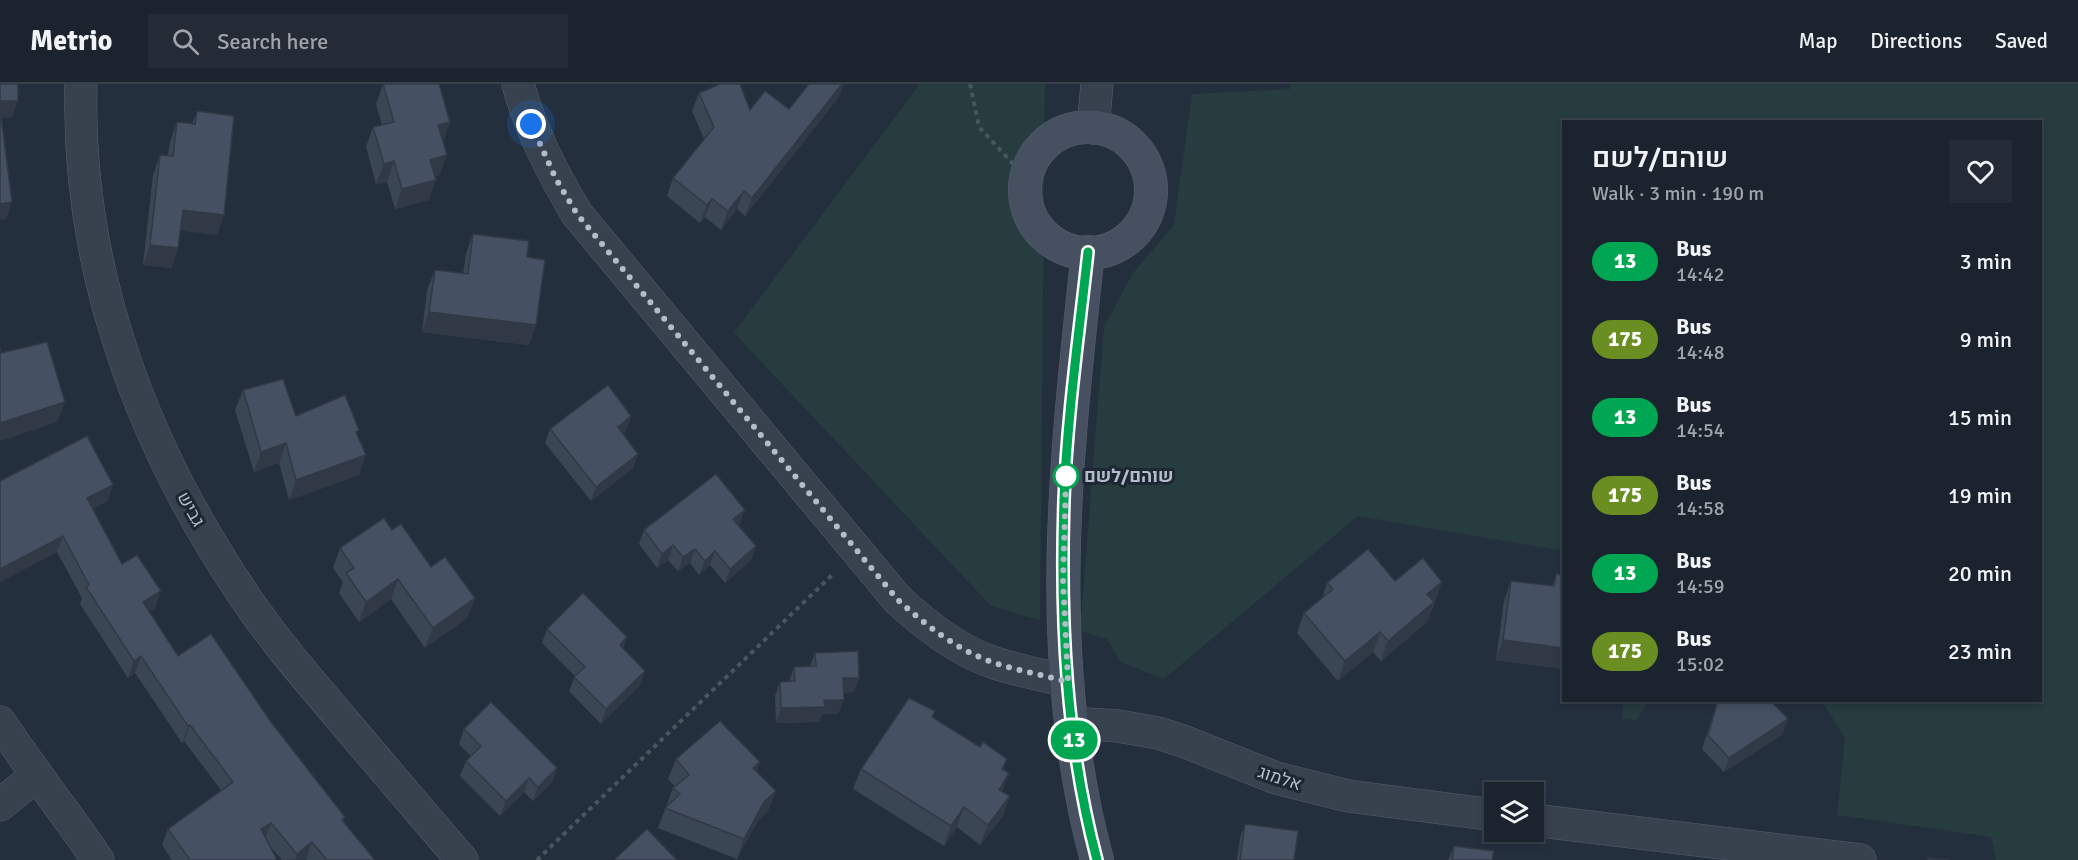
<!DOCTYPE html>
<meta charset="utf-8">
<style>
body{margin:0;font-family:Signika,Heebo,sans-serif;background:#242b36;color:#f1f3f6;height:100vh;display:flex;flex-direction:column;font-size:22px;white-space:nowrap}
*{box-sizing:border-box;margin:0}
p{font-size:20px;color:#a0a4aa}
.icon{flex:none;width:33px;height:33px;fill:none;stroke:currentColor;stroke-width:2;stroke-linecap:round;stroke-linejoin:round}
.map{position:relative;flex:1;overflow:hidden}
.details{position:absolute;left:1562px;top:36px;width:480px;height:582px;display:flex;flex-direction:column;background:#1b232e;border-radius:0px;box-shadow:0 3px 9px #0003,0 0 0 2px #39404a}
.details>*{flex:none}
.badge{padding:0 12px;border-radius:20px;font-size:21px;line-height:39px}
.buttons{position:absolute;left:1484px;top:698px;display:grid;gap:12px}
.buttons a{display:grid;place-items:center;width:60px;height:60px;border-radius:0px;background:#1b232e;box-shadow:0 3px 9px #0003,0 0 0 2px #39404a;font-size:30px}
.you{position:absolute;width:30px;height:30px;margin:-15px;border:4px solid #fff;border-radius:50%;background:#1a73e8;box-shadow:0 0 0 9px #1a73e833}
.map>.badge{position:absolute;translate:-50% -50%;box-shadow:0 0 0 3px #fff}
.round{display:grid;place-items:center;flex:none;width:63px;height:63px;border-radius:0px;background:#242b36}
.head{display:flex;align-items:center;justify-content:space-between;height:102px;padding:0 30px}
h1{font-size:28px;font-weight:600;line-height:45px}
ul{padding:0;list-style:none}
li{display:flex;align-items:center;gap:18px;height:78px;padding:0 30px}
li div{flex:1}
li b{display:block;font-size:22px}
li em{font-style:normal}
li .badge{min-width:66px;font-weight:700;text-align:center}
header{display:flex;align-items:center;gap:36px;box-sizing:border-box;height:84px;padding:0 30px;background:#1b232e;border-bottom:2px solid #39404a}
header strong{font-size:28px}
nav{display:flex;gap:33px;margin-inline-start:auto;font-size:21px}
.search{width:420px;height:54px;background:#242b36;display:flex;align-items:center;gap:15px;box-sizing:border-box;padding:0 21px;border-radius:0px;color:#a0a4aa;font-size:22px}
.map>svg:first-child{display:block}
.green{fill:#263c3f}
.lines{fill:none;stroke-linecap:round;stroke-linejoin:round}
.street-casing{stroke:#565f6c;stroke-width:33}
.secondary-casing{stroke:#565f6c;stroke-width:34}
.path{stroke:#44595c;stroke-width:4;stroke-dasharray:4.5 4.5;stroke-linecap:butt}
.street{stroke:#38414e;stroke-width:32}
.secondary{stroke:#465061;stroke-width:33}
.wall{fill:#3b4654}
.shaded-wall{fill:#303945}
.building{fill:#455162;stroke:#303945;stroke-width:1.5}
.line-casing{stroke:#fff;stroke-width:14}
.line{stroke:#00a651;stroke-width:9}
.walk{stroke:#b4bcc9;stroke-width:6;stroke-dasharray:0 10.8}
.stop-dot{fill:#fff;stroke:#00a651;stroke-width:3}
.labels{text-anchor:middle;stroke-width:6;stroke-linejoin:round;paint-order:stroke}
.stop-label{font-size:18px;font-weight:bold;fill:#b4bcc9;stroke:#1d2633;text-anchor:start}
.street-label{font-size:18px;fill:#b4bcc9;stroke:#1d2633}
</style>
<header>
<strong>Metrio</strong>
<div class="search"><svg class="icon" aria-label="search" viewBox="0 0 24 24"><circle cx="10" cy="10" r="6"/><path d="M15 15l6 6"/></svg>Search here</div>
<nav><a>Map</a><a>Directions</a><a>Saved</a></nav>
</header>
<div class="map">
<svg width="2078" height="776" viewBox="0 0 2078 776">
<rect width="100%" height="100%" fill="#242f3e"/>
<g class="green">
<path d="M920,0H1045L1040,536L991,522L734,249Z"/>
<path d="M1290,0H2078V776H1996L1991,753L1837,731L1845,654L1822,617L2040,616V38H1563V467L1358,432L1164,595L1121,578L1107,555L1080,547L1104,243L1133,189L1174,141L1192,10L1290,5Z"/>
<path d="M1624,617V616L1649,617L1636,636L1622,635Z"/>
</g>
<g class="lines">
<g class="street-casing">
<g id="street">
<path d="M81,0C76,184 141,359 243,510C272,554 307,594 341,634C381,682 422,729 462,776"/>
<path d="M518,0C531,47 552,88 577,130L898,516C927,542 958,567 995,579C1019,587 1044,591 1068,598"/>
<path d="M1093,44L1097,0"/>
<path d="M0,638C31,685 66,729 98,776"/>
<path d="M1072,639L1118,642L1158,649L1183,657L1276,694L1348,712L1494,731"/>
<path d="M0,721L36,692"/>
<path d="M1533,736L1860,776"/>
</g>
</g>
<g class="secondary-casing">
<g id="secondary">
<circle cx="1088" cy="106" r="63"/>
<path d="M1088,168C1066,372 1042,574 1097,776"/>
</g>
</g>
<g class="path">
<path d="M970,0L979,43L1026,94"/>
<path d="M537,776L832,491"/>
</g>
<use href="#street" class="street"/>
<use href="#secondary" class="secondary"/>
</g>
<g class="wall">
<path d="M383,0L450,38L443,57L447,71L439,91L435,92L429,116L395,125L387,98L376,100L366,63L373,43L382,41L376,20Z"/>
<path d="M809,0H844L838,14L745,132L737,125L721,146L705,133L700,139L667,112L673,94L704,55L692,27L699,9L750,26L789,25Z"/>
<path d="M197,27L217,151L180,146L178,164L171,184L143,181L153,91L160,71H168L170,58L177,38L192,40Z"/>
<path d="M473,150L527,173L536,241L529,261L422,248L427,206L435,186L463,190L466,170Z"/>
<path d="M243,306L296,332L357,352L359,391L289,416L279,379L254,388L235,326Z"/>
<path d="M631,332L626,347L622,349L638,370L633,384L591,417L545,359L550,345Z"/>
<path d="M113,401L107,417L93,425L122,480L155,524L149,527L178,572L271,638L345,733L343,739L375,776H307L306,775L282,776L268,760L277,776H172L162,761L168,745L221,706L184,657L182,659L135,589L128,594L80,520L82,514L57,468L0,498Z"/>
<path d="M740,440L738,441L756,462L751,476L725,499L710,481L699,491L690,479L678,487L668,476L657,484L639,460L644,446Z"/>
<path d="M392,446L431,483L475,514L467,534L425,564L391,515L359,538L339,509L343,498L333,484L340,464Z"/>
<path d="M1556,490L1563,491V585L1496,576L1504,517L1511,497L1552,502Z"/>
<path d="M1395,497L1435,518L1427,538L1381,577L1373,568L1338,597L1297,549L1304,529L1322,515L1327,499Z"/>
<path d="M547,545L627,553L623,564L640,601L601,640L569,607L575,592L542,559Z"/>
<path d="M815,569L859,594L854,608L843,609L838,630H822L819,638L776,639L775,612L780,598H789L794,583L810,582Z"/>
<path d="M1718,616H1770L1783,650L1724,688L1702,665Z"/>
<path d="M932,633L980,663L1007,675L1003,686L1002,707L1003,732L980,761L957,743L944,762L853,705L861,685Z"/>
<path d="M464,645L557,684L552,698L533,717L524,708L500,732L460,692L466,677L471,672L459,660Z"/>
<path d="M676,675L760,678L756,688L776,707L768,727L757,738L737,775L658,744L673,704L675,703L668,695Z"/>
<path d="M1245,740L1294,776H1237L1240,754Z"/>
<path d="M1454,762L1492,776H1448Z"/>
</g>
<g class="shaded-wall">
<path d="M842,0H844L838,14L745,132L752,114Z"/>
<path d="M0,17H18L12,34H0Z"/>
<path d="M450,38L443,58L438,41Z"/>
<path d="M447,71L439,91L422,96L430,76Z"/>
<path d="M394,77L387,98L376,100L384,80Z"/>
<path d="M436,96L429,116L395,125L402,105Z"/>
<path d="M744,107L737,125L721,146L728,127Z"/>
<path d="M712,115L705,133L700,139L707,121Z"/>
<path d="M12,118L6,135L0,136V120Z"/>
<path d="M183,126L224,131L217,151L176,146Z"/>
<path d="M150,161L178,164L171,184L143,181Z"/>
<path d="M429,228L536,241L529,261L422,248Z"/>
<path d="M65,318L57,338L0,357V339Z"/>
<path d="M631,332L626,347L612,357L618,343Z"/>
<path d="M286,359L279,379L254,388L261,368Z"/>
<path d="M638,370L633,384L591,417L596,403Z"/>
<path d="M366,371L359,391L289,416L296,396Z"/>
<path d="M113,401L107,417L81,431L87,414Z"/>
<path d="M745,426L740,440L728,450L733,435Z"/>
<path d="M63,452L57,468L0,498V485Z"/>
<path d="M673,461L668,476L657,484L662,470Z"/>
<path d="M756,462L751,476L725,499L730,485Z"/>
<path d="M695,465L690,479L678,487L683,473Z"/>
<path d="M715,467L710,481L699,491L705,477Z"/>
<path d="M398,495L391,515L359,538L366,518Z"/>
<path d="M1442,498L1435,518L1429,523L1434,518L1427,538L1381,577L1388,557L1427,510Z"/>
<path d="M161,507L155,524L137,535L143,518Z"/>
<path d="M475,514L467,534L425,564L433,544Z"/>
<path d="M1380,548L1373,568L1338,597L1345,577Z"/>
<path d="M627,553L622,567L620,561Z"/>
<path d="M1503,556L1563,564V585L1496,576Z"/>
<path d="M141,572L135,589L128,594L134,577Z"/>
<path d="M645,587L640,601L601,640L606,625Z"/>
<path d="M843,594H859L854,608L838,609Z"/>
<path d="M824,616H844L838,630H822L819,638L776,639L781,624Z"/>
<path d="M1788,635L1783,650L1724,688L1729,674Z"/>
<path d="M190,641L184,657L182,659L188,642Z"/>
<path d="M760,678L753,698V684Z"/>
<path d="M557,684L552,698L533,717L538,703Z"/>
<path d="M1009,689L1002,709L999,706Z"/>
<path d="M529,694L524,708L500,732L506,717Z"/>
<path d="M776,707L768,727L757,738L737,775L744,755L764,718Z"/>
<path d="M1010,712L1003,732L980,761L988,741Z"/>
<path d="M964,723L957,743L944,762L951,742Z"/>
<path d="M271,739L265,755L261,745Z"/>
<path d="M312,758L306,775L295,776L297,770Z"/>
</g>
<g class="building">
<rect x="0" y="0" width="18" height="17"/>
<path d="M383,0H439L450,38L438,41L447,71L430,76L436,96L402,105L394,77L384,80L373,43L394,38Z"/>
<path d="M720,0H740L750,26L765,7L789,25L809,0H842L752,114L744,107L728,127L712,115L707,121L673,94L714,43L699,9Z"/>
<path d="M0,24L12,118L0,120Z"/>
<path d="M197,27L234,32L224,131L183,126L178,164L150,161L160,71L173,72L177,38L195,40Z"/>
<path d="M473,150L529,157L527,173L545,176L536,241L429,228L435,186L468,190Z"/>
<path d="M47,258L65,318L0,339V264L1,269Z"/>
<path d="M283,295L296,332L345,311L359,346L356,348L366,371L296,396L286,359L261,368L243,306Z"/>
<path d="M608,301L631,332L618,343L638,370L596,403L550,345Z"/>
<path d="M87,352L113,401L87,414L122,480L137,471L161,507L143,518L178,572L211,550L271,638L345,733L342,736L375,776H327L312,758L297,770L271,739L261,745L277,776H190L168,745L233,698L190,641L188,642L141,572L134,577L86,503L89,501L63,452L0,485V397Z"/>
<path d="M716,390L745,426L733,435L756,462L730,485L715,467L705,477L695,465L683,473L673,461L662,470L644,446Z"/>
<path d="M384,434L392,446L401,440L431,483L445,473L475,514L433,544L398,495L366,518L346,489L354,484L340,464Z"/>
<path d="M1368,465L1395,497L1423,474L1442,498L1427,510L1434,518L1388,557L1380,548L1345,577L1304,529L1333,505L1327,499Z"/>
<path d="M1556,490L1563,491V564L1503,556L1511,497L1554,502Z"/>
<path d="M583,509L627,553L620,561L645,587L606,625L574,593L585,583L547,545Z"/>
<path d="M858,567L859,594H843L844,616H824L825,623L781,624L780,598L795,597L794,583L816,582L815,569Z"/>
<path d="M909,614L935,627L932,633L980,663L983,658L1007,675L1002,685L1009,689L999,706L1010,712L988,741L964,723L951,742L861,685Z"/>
<path d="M1718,616H1770L1788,635L1729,674L1708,651Z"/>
<path d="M491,618L557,684L538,703L529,694L506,717L466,677L481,662L464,645Z"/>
<path d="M720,637L760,678L753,684L776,707L764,718L744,755L665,724L680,710L673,704L689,691L676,675Z"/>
<path d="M1245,740L1298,747L1294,776H1240Z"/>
<path d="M647,745L677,776H616L615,775Z"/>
<path d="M1454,762L1494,767L1492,776H1452Z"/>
<path d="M1928,774L1949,776H1928Z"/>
</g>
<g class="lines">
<g class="line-casing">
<path id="line" d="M1088,168C1079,250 1067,333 1064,416C1060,537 1066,659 1097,776"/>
</g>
<use href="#line" class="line"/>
<path class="walk" d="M531,40L556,95L577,130L898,516C927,542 958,567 995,579C1019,587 1044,591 1068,598L1063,496L1066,392"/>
</g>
<circle class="stop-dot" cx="1066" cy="392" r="12"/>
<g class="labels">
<g class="stop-label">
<text x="1084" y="398">שוהם/לשם</text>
</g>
<g class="street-label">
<text transform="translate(191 425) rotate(61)" y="6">גביש</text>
<text transform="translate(1280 694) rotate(18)" y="6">אלמוג</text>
</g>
</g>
</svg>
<div class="buttons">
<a><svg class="icon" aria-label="layers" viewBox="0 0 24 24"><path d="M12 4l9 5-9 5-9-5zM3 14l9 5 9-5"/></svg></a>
</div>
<div class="you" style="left:531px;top:40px"></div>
<b class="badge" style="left:1074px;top:656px;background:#00a651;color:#fff">13</b>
<section class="details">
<div class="head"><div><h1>שוהם/לשם</h1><p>Walk · 3 min · 190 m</p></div><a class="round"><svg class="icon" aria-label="heart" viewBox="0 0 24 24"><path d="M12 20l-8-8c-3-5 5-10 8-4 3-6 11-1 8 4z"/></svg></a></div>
<ul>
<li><span class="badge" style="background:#00a651;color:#fff">13</span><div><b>Bus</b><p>14:42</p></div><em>3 min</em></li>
<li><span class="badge" style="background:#6b8e23;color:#fff">175</span><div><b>Bus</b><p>14:48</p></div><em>9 min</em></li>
<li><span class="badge" style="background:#00a651;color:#fff">13</span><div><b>Bus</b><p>14:54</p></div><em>15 min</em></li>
<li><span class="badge" style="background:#6b8e23;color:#fff">175</span><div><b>Bus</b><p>14:58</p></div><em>19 min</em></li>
<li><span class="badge" style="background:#00a651;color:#fff">13</span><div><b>Bus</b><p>14:59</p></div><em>20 min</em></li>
<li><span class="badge" style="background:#6b8e23;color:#fff">175</span><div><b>Bus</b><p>15:02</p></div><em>23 min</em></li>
</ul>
</section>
</div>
